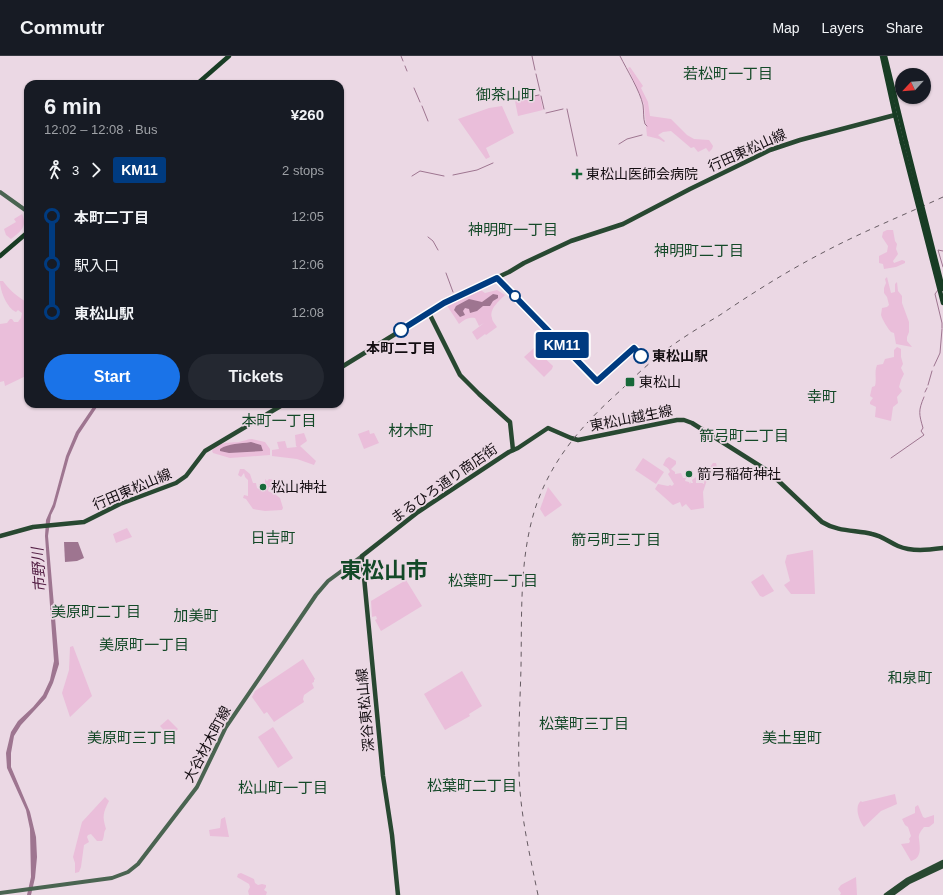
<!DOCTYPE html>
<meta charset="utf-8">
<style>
body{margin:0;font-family:Helvetica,"Noto Sans JP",sans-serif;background:#242831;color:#f1f3f6;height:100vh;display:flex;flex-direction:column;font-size:15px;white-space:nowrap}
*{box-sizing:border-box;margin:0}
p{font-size:13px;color:#9ea1a6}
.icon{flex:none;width:22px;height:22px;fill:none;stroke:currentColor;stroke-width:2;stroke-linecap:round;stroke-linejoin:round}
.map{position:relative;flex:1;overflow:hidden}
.details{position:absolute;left:24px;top:24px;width:320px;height:328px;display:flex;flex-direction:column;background:#171b24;border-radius:12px;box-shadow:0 1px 3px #0004}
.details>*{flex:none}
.badge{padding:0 8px;border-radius:3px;font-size:14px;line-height:26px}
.needle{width:26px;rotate:244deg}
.tools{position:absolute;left:895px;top:12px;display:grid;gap:8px}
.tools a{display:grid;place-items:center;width:36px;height:36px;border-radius:50%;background:#171b24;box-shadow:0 1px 3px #0004;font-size:20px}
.map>.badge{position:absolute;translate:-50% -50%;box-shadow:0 0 0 2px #fff}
.legs{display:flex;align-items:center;gap:6px;height:44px;padding:0 20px;font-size:13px}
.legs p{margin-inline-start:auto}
.head{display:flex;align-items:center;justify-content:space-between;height:68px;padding:0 20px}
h1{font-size:22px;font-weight:700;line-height:30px}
.primary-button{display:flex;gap:8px;margin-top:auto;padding:8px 20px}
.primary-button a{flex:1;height:46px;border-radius:24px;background:#1a73e8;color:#fff;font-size:16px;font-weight:700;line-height:46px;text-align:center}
.primary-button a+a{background:#242831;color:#f1f3f6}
ul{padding:0 20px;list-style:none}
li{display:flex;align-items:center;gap:14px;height:48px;font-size:15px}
li i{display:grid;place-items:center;width:6px;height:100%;margin:0 5px;background:currentColor}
li i::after{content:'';width:10px;height:10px;margin:-5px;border:3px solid;border-radius:50%;background:#171b24}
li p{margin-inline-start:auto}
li:first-child i{background:linear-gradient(#0000 50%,currentColor 0)}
li:last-child i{background:linear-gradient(currentColor 50%,#0000 0)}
header{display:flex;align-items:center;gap:24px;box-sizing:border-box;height:56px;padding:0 20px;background:#171b24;border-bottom:1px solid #363941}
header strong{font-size:19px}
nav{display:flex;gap:22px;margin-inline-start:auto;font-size:14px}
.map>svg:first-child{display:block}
.green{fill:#eabeda}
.water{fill:#9e7590}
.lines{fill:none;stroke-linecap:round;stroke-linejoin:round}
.stream{stroke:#9e7590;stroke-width:1}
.secondary{stroke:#4a6451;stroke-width:4}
.primary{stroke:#284831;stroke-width:4.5}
.trunk{stroke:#183c24;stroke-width:4.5}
.rail{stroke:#665b62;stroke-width:1;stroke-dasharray:5 5;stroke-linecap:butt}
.trunk-bridge{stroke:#183c24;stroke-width:4.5}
.line-1-casing{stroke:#fff;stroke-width:9}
.line-1{stroke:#003b80;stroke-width:6}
.poi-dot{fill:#176839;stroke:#ebd8e4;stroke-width:1.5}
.stop-1-dot{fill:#fff;stroke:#003b80;stroke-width:2}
.labels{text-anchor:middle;stroke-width:3.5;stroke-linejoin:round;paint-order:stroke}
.street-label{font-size:14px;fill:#140e12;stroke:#ebd8e4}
.poi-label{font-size:14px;fill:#140e12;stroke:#ebd8e4;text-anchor:start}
.stop-label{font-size:14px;font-weight:bold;fill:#140e12;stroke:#ebd8e4}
.neighbourhood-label{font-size:15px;fill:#144928;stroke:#ebd8e4}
.water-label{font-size:15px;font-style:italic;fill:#521d43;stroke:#ebd8e4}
.town-label{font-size:22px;font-weight:bold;fill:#144928;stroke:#ebd8e4}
</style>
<header>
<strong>Commutr</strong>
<nav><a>Map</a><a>Layers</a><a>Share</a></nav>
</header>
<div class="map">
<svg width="943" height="839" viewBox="0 0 943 839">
<rect width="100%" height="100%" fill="#ebd8e4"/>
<g class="green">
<path d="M630,11L643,30L641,32L648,46L650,60L671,63L687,79L694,83L709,84L713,90L712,93L709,96L706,92L698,96L694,91L691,92L671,75L663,76L658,79L665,85L664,86L659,83L647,80L644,48L628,12Z"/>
<path d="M540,39L543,54L518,60L515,45Z"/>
<path d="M502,50L514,77L486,92L490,101L486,103L458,63L489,52Z"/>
<path d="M22,158C28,171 20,176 11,183L6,179L4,173L16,166L14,163Z"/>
<path d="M887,174H893L895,185L897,188L896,193L898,198L893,205L894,207L902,204L905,205V207L896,211L884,213L883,208L879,207V200L887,196L888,190L882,181L883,176Z"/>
<path d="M887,221L891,237L895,236V228L897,226L898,235L902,240V247L909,266V276L907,281V285L912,291L896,288L894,277L891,276C888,273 882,263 881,259L882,252L887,251L889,249L887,241L884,237V232L886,227L885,223Z"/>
<path d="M0,225H3C8,233 19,242 28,247V319L5,330L4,325L0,326V268L7,267L10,263H12L14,266H18L21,262L22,257L18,254L16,256C7,252 0,235 0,225Z"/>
<path d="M479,233L485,237L497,234L505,239C499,245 489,253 492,262C492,265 496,269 497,271L486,279L485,278L477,284L472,276L484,267L479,270L475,262C468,261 464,264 459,268L446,248Z"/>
<path d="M897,291L901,293V301L903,308L901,312L904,318L901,324L899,331L902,335L897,341L898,347L893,351L891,365L875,361L876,351L870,348V346L873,342L870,340L872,331L875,330C877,323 874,316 877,309L883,308L885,303L894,301V294Z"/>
<path d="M534,292L553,310L552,313L544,321L524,301Z"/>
<path d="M369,374L370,378L374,377L379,387L364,393L358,378Z"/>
<path d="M304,377L307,385L300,390L316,405L314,409L297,403L272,400V394L279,393L277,386L285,385L287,392L297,391L296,390L295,379Z"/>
<path d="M252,383L265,386L270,393V399L230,402L213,397L212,395C218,385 230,387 239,386C244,385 248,383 252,383Z"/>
<path d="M669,401L676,405V408L671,413L675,416V418L681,417L683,422H686L685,425L689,426L690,428L691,425V427H693L692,424L696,421V427H702L704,428L705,418L713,407H716L717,411L716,415L708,421L703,436L704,452L691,454L686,448L682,451L680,446L673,449L655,433L658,428L668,430L670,429L672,430L674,428L668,418L670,416C669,412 666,411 663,409L666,403Z"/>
<path d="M643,402L664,416L656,428L635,414Z"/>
<path d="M240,413H244L250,418L253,427H256L257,432L263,435L265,434V423L267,425L269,423L275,424V426L273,425V431H269L268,435L272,437L275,432H277L276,439L280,442L283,452L282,454L265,455L253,453L246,443L243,442L244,439L248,440V424L245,421L244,417L241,421L238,419Z"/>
<path d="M548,431L562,449L545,461L540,453Z"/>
<path d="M127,472L132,481L116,487L113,478Z"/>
<path d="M813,494L815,538H791L784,529L790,525L785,506L787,499Z"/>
<path d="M763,518L774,535L763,541L760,540L751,526Z"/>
<path d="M406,524L422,550L381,575L375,564L377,563L376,560L372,561L371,545Z"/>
<path d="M73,590L92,640L70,661L62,637L69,614L70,591Z"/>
<path d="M303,603L315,623L314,624V626L312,627L314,632L304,639L303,643L304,646L274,666L267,656L264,658L252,641L255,635Z"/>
<path d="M462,615L482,650L469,658L470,660L445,674L424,638Z"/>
<path d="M168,663L178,673L170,681L160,670Z"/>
<path d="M273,671L293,702L278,712L258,681Z"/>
<path d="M895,738L897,748L881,755L864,771C859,765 854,750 861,745L862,746Z"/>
<path d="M105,741L109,745C103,757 102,760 106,773C103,776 105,781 102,785H97L91,778L88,779L87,781L89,786L84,789L81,811L79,816L75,817V807L73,801L82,766Z"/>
<path d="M918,749L923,761L925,762L934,759V767L929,771H924C921,775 918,778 919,783C920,792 922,802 911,805L901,788L909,787L910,785L909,783L911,780L908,771L905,769L902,763L915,757V751Z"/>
<path d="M225,761L229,781L210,780L209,774L220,772L221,763Z"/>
<path d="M241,817L254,823L255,827L258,829L262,828L266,829V831L264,834L267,836L266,839H249L248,835L250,831L249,828L237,821L238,818Z"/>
<path d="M856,821L857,839H840L841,837L838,833L841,829Z"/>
</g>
<g class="water">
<path d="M493,238L498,239V242L493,245L490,250H483L477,255L470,257L469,253L465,252L463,255L465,259L460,261L454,254L456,250L469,243L482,246Z"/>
<path d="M95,348H99L79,378L69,401L55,451L51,459L48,480L59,608L53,627L46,642L21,669L14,680L11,697V711L30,756L36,781L37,801L35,822L31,839H27L31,821L30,773L26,754L7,712L6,697L11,676L18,665L33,651L43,639L50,624L54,605L45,480L46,464L53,448L66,400L76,376Z"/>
<path d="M251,386L261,389L263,395L229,397L220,395V393C229,387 240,388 251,386Z"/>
<path d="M64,486H78L84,502L77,505L65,506Z"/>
</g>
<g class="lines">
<g class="stream">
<path d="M401,0L403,5"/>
<path d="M532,0L535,14"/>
<path d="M620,0C627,14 640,35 643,49C644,56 643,62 645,68L647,70"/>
<path d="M405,10L407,15"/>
<path d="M536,18L540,35"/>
<path d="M414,32L420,46"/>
<path d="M541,40L544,53"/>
<path d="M515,44L539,39"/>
<path d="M422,50L428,65"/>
<path d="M567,53L577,100"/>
<path d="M546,57L563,53"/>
<path d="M619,88L627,83L642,79"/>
<path d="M453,119L477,114L493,107"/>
<path d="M412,120L420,115L444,120"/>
<path d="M428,181L433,185L438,194"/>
<path d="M943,195L938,194L943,211"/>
<path d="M446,217L453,236"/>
<path d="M938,234L935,238L942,267V272"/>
<path d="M934,310L940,297L942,273"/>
<path d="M928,329L932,315"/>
<path d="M925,336L927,332"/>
<path d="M891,402L924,379L921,375L923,372C919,358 918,355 924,341"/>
</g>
<g class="secondary">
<path d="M0,136L28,156"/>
<path d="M497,222L597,325"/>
<path d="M0,837L112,822L128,816L138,808L197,731L226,671L316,539L328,525L362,500"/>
</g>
<g class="primary">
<path d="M429,257L460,319L479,338L510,366L513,394"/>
<path d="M340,312L457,240L509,216L524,207L571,185L623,168L690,133L770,94L800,84L895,59"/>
<path d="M0,480L33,471L84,466L120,448L176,427L186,420L205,395L284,348"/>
<path d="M398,839L392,779L383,720L362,500L418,456L509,396L518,392L548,372L571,382L578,384L677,364H684L692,367L768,415L822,466C838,476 855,474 872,478C882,480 889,486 898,490C912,496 928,494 943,492"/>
<path d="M886,839L907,824L943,806"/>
<path d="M891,839L909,826L943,810"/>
</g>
<g class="trunk">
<path d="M882,0L895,59L902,87"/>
<path d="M885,0L906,86"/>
<path d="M197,28L229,0"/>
<path d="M0,200L28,176"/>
</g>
<path class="rail" d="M538,839C531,805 523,770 520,735C517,694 520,652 521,611C522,556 519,499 537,447C554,400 585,366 621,334C634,321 648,308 662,297C680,283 700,271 720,259C754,236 789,214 826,195C864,175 904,159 943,141"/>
<g class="trunk-bridge">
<path d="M906,86L943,233"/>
<path d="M902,87L943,247"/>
</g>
</g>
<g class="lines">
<g class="line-1-casing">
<path id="line-1" d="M401,274L444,247L497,222L597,325L634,292L641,300"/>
</g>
<use href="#line-1" class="line-1"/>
</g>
<g class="poi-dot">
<path d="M575 112h4v4h4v4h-4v4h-4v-4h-4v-4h4z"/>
<rect x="625" y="321" width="10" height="10" rx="2"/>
<circle cx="689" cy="418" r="4"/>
<circle cx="263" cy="431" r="4"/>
</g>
<g class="stop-1-dot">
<circle cx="515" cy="240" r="5"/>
<circle cx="401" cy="274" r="7"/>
<circle cx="641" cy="300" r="7"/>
</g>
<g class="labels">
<g class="street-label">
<text transform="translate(747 94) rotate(-24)" y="5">行田東松山線</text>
<text transform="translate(631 362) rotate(-11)" y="5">東松山越生線</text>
<text transform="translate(444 427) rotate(-35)" y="5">まるひろ通り商店街</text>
<text transform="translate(132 433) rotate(-23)" y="5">行田東松山線</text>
<text transform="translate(365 654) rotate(-95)" y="5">深谷東松山線</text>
<text transform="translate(207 688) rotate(-62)" y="5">大谷材木町線</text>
</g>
<g class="poi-label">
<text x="586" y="123">東松山医師会病院</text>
<text x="639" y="331">東松山</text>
<text x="697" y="423">箭弓稲荷神社</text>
<text x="271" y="436">松山神社</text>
</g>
<g class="stop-label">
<text x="401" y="297">本町二丁目</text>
<text x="652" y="305" text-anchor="start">東松山駅</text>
</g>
<g class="neighbourhood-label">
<text x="728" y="23">若松町一丁目</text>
<text x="506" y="44">御茶山町</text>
<text x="513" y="179">神明町一丁目</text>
<text x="699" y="200">神明町二丁目</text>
<text x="822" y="346">幸町</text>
<text x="279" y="370">本町一丁目</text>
<text x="411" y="380">材木町</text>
<text x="744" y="385">箭弓町二丁目</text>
<text x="273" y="487">日吉町</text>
<text x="616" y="489">箭弓町三丁目</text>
<text x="493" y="530">松葉町一丁目</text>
<text x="96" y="561">美原町二丁目</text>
<text x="196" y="565">加美町</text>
<text x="144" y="594">美原町一丁目</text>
<text x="910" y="627">和泉町</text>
<text x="584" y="673">松葉町三丁目</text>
<text x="132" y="687">美原町三丁目</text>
<text x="792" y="687">美土里町</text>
<text x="472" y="735">松葉町二丁目</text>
<text x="283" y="737">松山町一丁目</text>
</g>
<g class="water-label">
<text transform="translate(39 514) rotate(-94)" y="5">市野川</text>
</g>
<g class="town-label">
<text x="384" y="522">東松山市</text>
</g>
</g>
</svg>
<div class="tools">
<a><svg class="needle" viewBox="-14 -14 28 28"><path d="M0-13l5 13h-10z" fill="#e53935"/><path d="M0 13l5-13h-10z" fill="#9ea1a6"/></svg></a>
</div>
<b class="badge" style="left:562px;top:289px;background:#003b80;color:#fff">KM11</b>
<section class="details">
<div class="head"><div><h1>6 min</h1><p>12:02 – 12:08 · Bus</p></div><b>¥260</b></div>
<div class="legs"><svg class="icon" aria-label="walk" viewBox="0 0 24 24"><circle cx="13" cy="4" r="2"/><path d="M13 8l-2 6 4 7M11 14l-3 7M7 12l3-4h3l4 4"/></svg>3<svg class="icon" aria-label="forward" viewBox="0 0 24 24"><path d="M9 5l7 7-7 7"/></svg><b class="badge" style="background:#003b80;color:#fff">KM11</b><p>2 stops</p></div>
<ul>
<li><i style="color:#003b80"></i><b>本町二丁目</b><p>12:05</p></li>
<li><i style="color:#003b80"></i><span>駅入口</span><p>12:06</p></li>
<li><i style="color:#003b80"></i><b>東松山駅</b><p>12:08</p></li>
</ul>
<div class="primary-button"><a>Start</a><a>Tickets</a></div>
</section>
</div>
